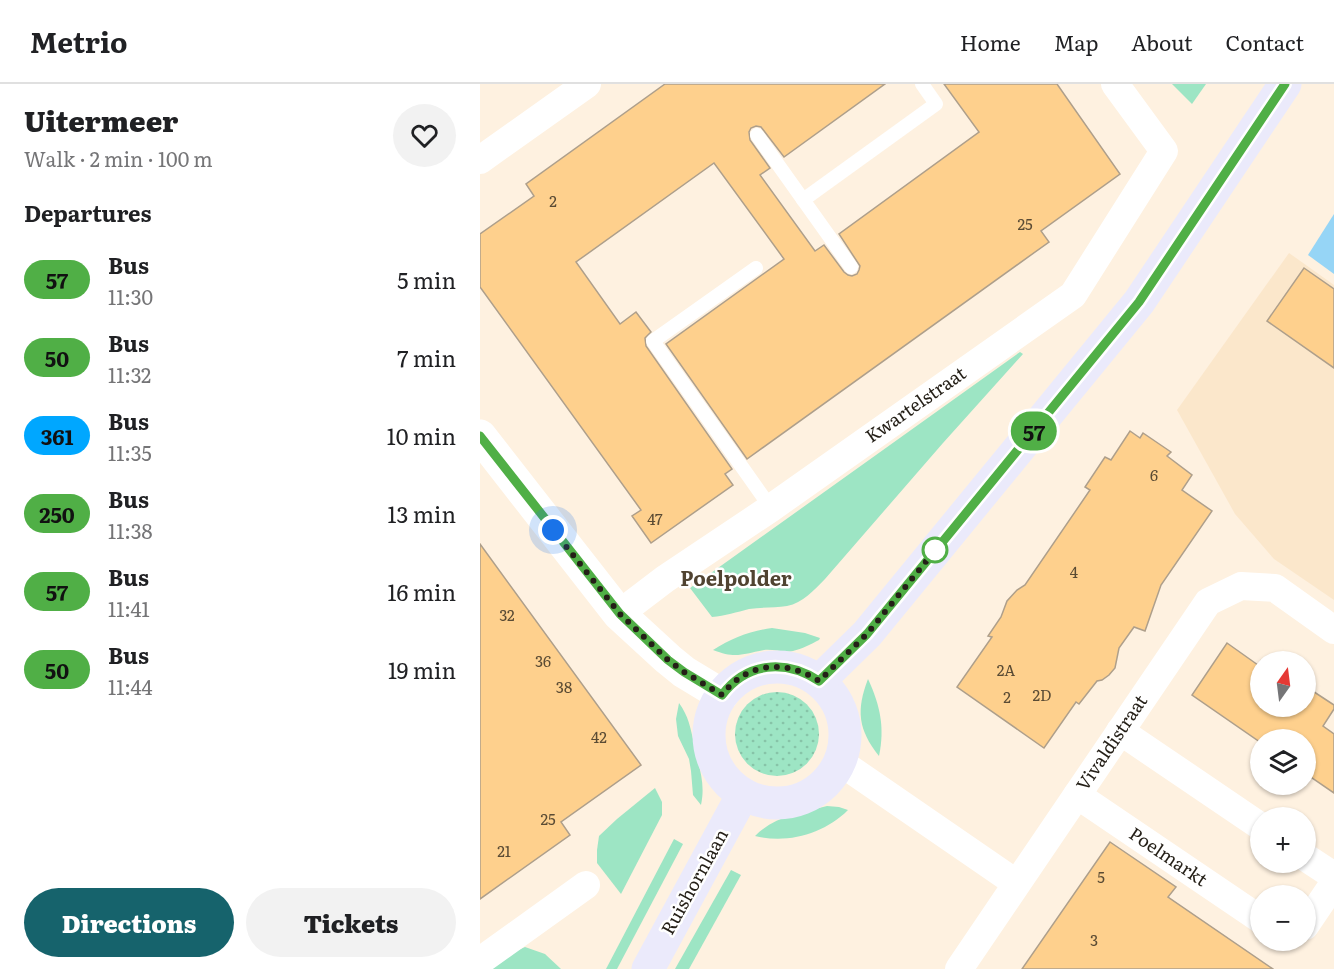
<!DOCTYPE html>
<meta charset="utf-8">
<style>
body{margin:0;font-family:Literata,serif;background:#f2f2f2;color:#202124;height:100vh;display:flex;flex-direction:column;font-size:22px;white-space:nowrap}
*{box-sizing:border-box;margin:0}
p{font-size:20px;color:#757577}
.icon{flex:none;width:33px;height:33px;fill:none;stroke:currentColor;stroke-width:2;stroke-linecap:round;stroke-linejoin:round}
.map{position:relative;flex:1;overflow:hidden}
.sheet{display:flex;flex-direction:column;background:#fff;width:480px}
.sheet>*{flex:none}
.badge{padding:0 12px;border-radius:20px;font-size:21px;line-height:39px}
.needle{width:39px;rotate:14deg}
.controls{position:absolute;left:770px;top:567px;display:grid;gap:12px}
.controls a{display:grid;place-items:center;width:66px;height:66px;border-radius:50%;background:#fff;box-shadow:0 2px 4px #0004;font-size:30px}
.you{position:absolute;width:30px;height:30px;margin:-15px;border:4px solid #fff;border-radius:50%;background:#1a73e8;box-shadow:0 0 0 9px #1a73e833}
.map>.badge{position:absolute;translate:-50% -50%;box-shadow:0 0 0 3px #fff}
h2{padding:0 24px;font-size:22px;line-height:54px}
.round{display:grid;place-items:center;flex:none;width:63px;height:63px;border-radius:32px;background:#f2f2f2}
.summary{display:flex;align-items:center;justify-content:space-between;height:102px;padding:0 24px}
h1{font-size:28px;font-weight:800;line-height:45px}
.action{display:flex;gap:12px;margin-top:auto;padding:12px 24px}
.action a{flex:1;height:69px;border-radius:36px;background:#16636c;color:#fff;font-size:24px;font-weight:800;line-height:69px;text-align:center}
.action a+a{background:#f2f2f2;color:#202124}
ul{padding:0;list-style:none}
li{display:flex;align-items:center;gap:18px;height:78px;padding:0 24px}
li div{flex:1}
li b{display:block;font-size:22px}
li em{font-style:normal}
li .badge{min-width:66px;font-weight:700;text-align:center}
header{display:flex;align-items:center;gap:36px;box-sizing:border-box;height:84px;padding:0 30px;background:#fff;border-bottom:2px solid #e0e0e0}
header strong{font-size:28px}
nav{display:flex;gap:33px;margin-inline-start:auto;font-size:21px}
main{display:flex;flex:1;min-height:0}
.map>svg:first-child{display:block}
.built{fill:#fbe7cb}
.grass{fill:#9de5c4}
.garden{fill:url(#garden-dots)}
.water{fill:#96d5f6}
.building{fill:#fed08d;stroke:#ae9f8b;stroke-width:1.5}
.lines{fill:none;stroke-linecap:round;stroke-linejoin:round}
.service{stroke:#fff;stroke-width:14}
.minor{stroke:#fff;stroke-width:28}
.tertiary{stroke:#fff;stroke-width:33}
.secondary{stroke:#ebeafb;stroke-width:33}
.line-casing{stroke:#fff;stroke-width:14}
.line{stroke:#50af46;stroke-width:9}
.walk{stroke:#241f17;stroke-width:6;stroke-dasharray:0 10.8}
.stop-dot{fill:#fff;stroke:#50af46;stroke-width:3}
.labels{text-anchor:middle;stroke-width:5;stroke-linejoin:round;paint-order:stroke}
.number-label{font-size:15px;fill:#5a4b34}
.street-label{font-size:18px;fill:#241f17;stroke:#fff}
.neighbourhood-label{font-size:20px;font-weight:bold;fill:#504331;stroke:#fff}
</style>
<header>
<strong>Metrio</strong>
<nav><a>Home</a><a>Map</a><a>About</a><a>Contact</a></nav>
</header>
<main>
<section class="sheet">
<div class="summary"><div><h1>Uitermeer</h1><p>Walk · 2 min · 100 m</p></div><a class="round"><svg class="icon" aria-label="heart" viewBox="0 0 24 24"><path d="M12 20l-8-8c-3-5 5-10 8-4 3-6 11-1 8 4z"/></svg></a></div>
<h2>Departures</h2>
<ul>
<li><span class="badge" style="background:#50af46;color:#111">57</span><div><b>Bus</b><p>11:30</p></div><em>5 min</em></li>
<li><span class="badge" style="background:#50af46;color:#111">50</span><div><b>Bus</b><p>11:32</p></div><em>7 min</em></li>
<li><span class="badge" style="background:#00a7ff;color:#111">361</span><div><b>Bus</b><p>11:35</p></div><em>10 min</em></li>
<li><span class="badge" style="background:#50af46;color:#111">250</span><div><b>Bus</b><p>11:38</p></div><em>13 min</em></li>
<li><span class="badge" style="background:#50af46;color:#111">57</span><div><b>Bus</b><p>11:41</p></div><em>16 min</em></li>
<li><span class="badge" style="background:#50af46;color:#111">50</span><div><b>Bus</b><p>11:44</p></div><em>19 min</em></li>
</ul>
<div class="action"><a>Directions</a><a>Tickets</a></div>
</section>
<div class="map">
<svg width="854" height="885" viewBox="0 0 854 885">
<defs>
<pattern id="garden-dots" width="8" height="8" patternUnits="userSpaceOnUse" patternTransform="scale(1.5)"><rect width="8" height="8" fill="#9de5c4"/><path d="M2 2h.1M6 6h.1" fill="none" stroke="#87c4a8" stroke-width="1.8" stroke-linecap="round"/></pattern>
</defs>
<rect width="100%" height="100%" fill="#fef1e0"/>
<path class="built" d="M809,169L854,201V516L794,475L755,430L697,326Z"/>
<g class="grass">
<path d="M692,0H726L712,20Z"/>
<path d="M540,268L543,270L463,359L345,495C334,506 323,519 307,522C295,524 282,523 269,525C257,528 245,532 232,533L210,504Z"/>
<path d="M292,544L325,549L340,554L339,556C331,560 322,565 313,567C303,569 294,565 284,566C262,570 256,575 233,566C252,554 270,547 292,544Z"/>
<path d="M388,595C400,621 405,643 399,672C378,646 376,626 388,595Z"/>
<path d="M199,619C209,633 210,643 214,659C218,682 226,698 221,721L213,711L211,687L209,675L198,652L196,635Z"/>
<path d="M175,704L182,718V731L141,810L117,779V766L119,752L137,735Z"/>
<path d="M347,722L359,723L368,726C344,750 308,760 275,752C295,732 320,729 347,722Z"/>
<path d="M194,755L203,760L137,885H126Z"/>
<path d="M251,786L261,791L209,885H195Z"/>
<path d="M45,863L65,870L81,885H1L13,877Z"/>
</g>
<circle class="garden" cx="297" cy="650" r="42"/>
<path class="water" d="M854,130V190L828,171Z"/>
<g class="building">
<path d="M185,0H405L304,73L281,43L276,42L271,44L269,48L270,56L290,84L280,91L335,167L344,161L364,188L368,191L372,192L377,190L379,186L380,182L359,150L499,48L464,0H577L640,90L561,147L569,158L267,375L186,260L304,175L234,79L96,178L140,240L156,228L171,248L165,254L166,262L252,385L245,390L253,401L171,459L152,432L161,426L0,203V150L54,112L46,100Z"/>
<path d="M824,184L854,205V284L787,237Z"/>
<path d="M650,347L660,354L663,349L691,368L687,372L712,391L702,406L732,427L681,501L665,547L654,543L639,564L635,584L629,591L622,596L617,597L599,620L596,618L564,664L477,603L512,553L508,552L521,533L527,517L537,506L545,501L610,406L605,403L625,373L631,376Z"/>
<path d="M0,460L161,681L81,738L90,751L0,815Z"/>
<path d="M747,559L778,581L780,578V622H825V602L854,621V625L843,642L854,650V709L825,689V656H780V658L712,611Z"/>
<path d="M630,758L696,803L688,813L793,885H542Z"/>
</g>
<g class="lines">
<g class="service">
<path d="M277,51L371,183"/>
<path d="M323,116L456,20L442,0"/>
<path d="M276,184L173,257L291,424"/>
</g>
<g class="minor">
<path d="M0,76L107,0"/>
<path d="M139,530L185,495L291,424L593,211L684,67L635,0"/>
<path d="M640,647L780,742"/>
<path d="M360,678L536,799"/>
<path d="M597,711L780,835"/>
<path d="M825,773L854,792"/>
<path d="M825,842L854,799"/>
<path d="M0,877L106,801"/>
<path d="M479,885L728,518L761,502L795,504L854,546"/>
</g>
<path class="tertiary" d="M0,352L139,530L188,575L204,588L242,611"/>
<g class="secondary">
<circle cx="297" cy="651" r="68"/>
<path d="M339,597L387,550L659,218L805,0"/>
<path d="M168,885L263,710"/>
</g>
</g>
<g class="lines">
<g class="line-casing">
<path id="line" d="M0,352L140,530L188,576L204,588L242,611C267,578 305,575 339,597L387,550L659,218L805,0"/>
</g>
<use href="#line" class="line"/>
<path class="walk" d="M73,446L140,530L188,576L204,588L242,611C267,578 305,575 339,597L387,550L457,464L455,466"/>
</g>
<circle class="stop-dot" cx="455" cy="466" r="12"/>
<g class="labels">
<g class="number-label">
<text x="73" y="123">2</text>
<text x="545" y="146">25</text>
<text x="674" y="397">6</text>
<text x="175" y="441">47</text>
<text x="594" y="494">4</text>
<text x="27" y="537">32</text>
<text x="63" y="583">36</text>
<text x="526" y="592">2A</text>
<text x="84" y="609">38</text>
<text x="562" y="617">2D</text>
<text x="527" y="619">2</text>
<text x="119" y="659">42</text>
<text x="68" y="741">25</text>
<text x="24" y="773">21</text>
<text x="621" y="799">5</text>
<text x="614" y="862">3</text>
</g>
<g class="street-label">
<text transform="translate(436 321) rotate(-35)" y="6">Kwartelstraat</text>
<text transform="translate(632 659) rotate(-56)" y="6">Vivaldistraat</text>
<text transform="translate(688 773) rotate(34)" y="6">Poelmarkt</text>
<text transform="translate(215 798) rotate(-61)" y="6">Ruishornlaan</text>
</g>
<g class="neighbourhood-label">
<text x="256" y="502">Poelpolder</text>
</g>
</g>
</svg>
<div class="controls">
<a><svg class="needle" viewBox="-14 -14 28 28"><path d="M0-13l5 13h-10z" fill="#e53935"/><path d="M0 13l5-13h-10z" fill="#757577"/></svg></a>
<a><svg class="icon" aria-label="layers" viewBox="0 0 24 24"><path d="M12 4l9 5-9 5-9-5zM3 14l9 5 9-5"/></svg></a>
<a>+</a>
<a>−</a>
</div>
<div class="you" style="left:73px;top:446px"></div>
<b class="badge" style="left:554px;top:347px;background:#50af46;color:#111">57</b>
</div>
</main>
